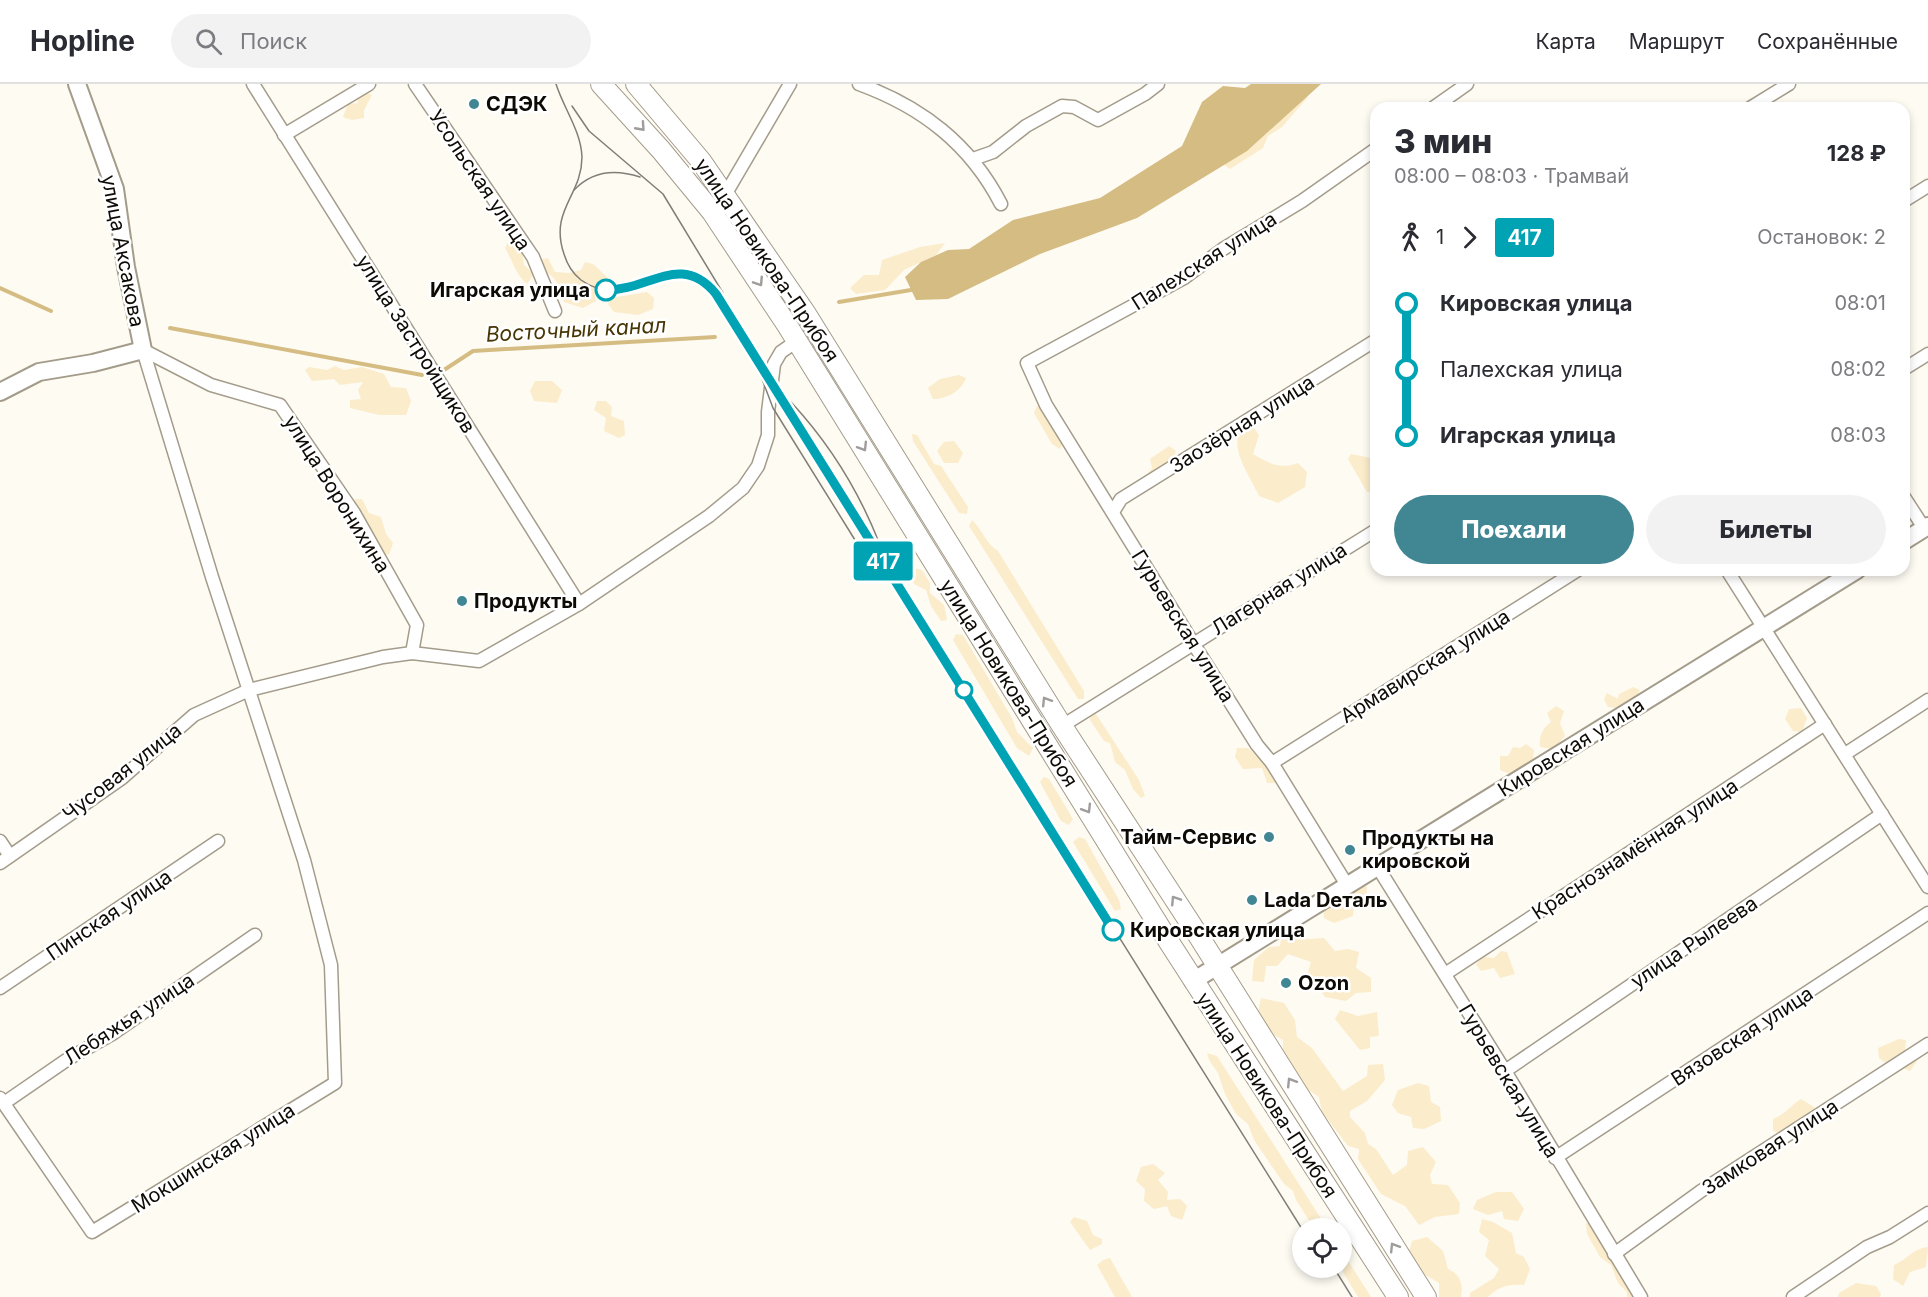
<!DOCTYPE html>
<html lang="ru">
<meta charset="utf-8">
<style>
body{margin:0;font-family:Inter,sans-serif;background:#f2f2f3;color:#2b2b33;height:100vh;display:flex;flex-direction:column;font-size:22px;white-space:nowrap}
*{box-sizing:border-box;margin:0}
p{font-size:20px;color:#7c7c81}
.icon{flex:none;width:33px;height:33px;fill:none;stroke:currentColor;stroke-width:2;stroke-linecap:round;stroke-linejoin:round}
.map{position:relative;flex:1;overflow:hidden}
.panel{position:absolute;left:1370px;top:18px;width:540px;height:474px;display:flex;flex-direction:column;background:#fff;border-radius:18px;box-shadow:0 3px 9px #0003}
.panel>*{flex:none}
.badge{padding:0 12px;border-radius:4px;font-size:21px;line-height:39px}
.fabs{position:absolute;left:1292px;top:1134px;display:grid;gap:12px}
.fabs a{display:grid;place-items:center;width:60px;height:60px;border-radius:50%;background:#fff;box-shadow:0 3px 9px #0003;font-size:30px}
.map>.badge{position:absolute;translate:-50% -50%;box-shadow:0 0 0 3px #fff}
.legs{display:flex;align-items:center;gap:9px;height:66px;padding:0 24px;font-size:20px}
.legs p{margin-inline-start:auto}
.headline{display:flex;align-items:center;justify-content:space-between;height:102px;padding:0 24px}
h1{font-size:33px;font-weight:800;line-height:45px}
.action{display:flex;gap:12px;margin-top:auto;padding:12px 24px}
.action a{flex:1;height:69px;border-radius:36px;background:#418693;color:#fff;font-size:24px;font-weight:800;line-height:69px;text-align:center}
.action a+a{background:#f2f2f3;color:#2b2b33}
ul{padding:0 24px;list-style:none}
li{display:flex;align-items:center;gap:21px;height:66px;font-size:22px}
li i{display:grid;place-items:center;width:9px;height:100%;margin:0 8px;background:currentColor}
li i::after{content:'';width:15px;height:15px;margin:-8px;border:4px solid;border-radius:50%;background:#fff}
li p{margin-inline-start:auto}
li:first-child i{background:linear-gradient(#0000 50%,currentColor 0)}
li:last-child i{background:linear-gradient(currentColor 50%,#0000 0)}
header{display:flex;align-items:center;gap:36px;box-sizing:border-box;height:84px;padding:0 30px;background:#fff;border-bottom:2px solid #e1e1e2}
header strong{font-size:28px}
nav{display:flex;gap:33px;margin-inline-start:auto;font-size:21px}
.search{width:420px;height:54px;background:#f2f2f3;display:flex;align-items:center;gap:15px;box-sizing:border-box;padding:0 21px;border-radius:33px;color:#7c7c81;font-size:22px}
.map>svg:first-child{display:block}
.green{fill:#fbeccb}
.water{fill:#d5bc83}
.lines{fill:none;stroke-linecap:round;stroke-linejoin:round}
.stream{stroke:#d5bc83;stroke-width:4}
.minor-casing{stroke:#a49c8b;stroke-width:15}
.tertiary-casing{stroke:#a49c8b;stroke-width:20}
.primary-casing{stroke:#a49c8b;stroke-width:22}
.minor{stroke:#fff;stroke-width:12}
.tertiary{stroke:#fff;stroke-width:16}
.primary{stroke:#fff;stroke-width:20}
.tram{stroke:#817e78;stroke-width:1.5}
.oneway{stroke:#9f9d9b}
.line-1-casing{stroke:#fff;stroke-width:14}
.line-1{stroke:#00a3b4;stroke-width:9}
.poi-dot{fill:#418693;stroke:#fff;stroke-width:2}
.stop-1-dot{fill:#fff;stroke:#00a3b4;stroke-width:3}
.labels{text-anchor:middle;stroke-width:5;stroke-linejoin:round;paint-order:stroke}
.poi-label{font-size:20px;font-weight:bold;fill:#0e0b06;stroke:#fff;text-anchor:start}
.street-label{font-size:20px;fill:#0e0b06;stroke:#fff}
.stop-label{font-size:20px;font-weight:bold;fill:#0e0b06;stroke:#fff;text-anchor:end}
.water-label{font-size:21px;font-style:italic;fill:#473504;stroke:#fff}
</style>
<header>
<strong>Hopline</strong>
<div class="search"><svg class="icon" aria-label="search" viewBox="0 0 24 24"><circle cx="10" cy="10" r="6"/><path d="M15 15l6 6"/></svg>Поиск</div>
<nav><a>Карта</a><a>Маршрут</a><a>Сохранённые</a></nav>
</header>
<div class="map">
<svg width="1928" height="1213" viewBox="0 0 1928 1213">
<rect width="100%" height="100%" fill="#fefbf3"/>
<g class="green">
<path d="M363,7L372,11L364,26V34L352,36L343,33L348,20L358,19L357,12Z"/>
<path d="M1301,9L1308,13L1282,43L1268,52L1263,64L1230,85L1223,80Z"/>
<path d="M509,155L521,162L524,181L534,190L527,200C515,190 513,177 505,164Z"/>
<path d="M945,159L936,171L904,186L885,206L856,210L850,204L864,191H879L882,176L920,163Z"/>
<path d="M548,174L555,188L569,189L581,186L585,178L593,180L608,194L605,202L595,208L596,217L583,224L564,218C560,202 557,193 541,185L539,176Z"/>
<path d="M647,208L654,214L653,225L638,231L614,228L608,220L611,214Z"/>
<path d="M335,282L344,286L362,283L384,290L391,303L406,304L411,317L406,331H379L350,324V316L361,315L358,306L363,298L340,301L334,295L312,297L305,286L309,283L327,286Z"/>
<path d="M959,291L966,294C961,307 947,315 933,315L928,304L940,295Z"/>
<path d="M535,297H552L562,306L557,319L534,317L530,307Z"/>
<path d="M597,317H606L612,323L611,332L624,337L625,351L619,354L604,347L606,334L594,326Z"/>
<path d="M1037,322H1043C1053,337 1051,344 1065,355L1060,365L1052,360L1034,329Z"/>
<path d="M1251,340L1259,351L1253,370C1269,379 1279,386 1298,379L1307,388L1305,403L1278,419L1259,412C1250,391 1220,353 1251,340Z"/>
<path d="M912,350L917,351L934,380L941,382L968,423L967,430L959,429L913,357Z"/>
<path d="M954,357L963,369L958,379H944L937,367L944,358Z"/>
<path d="M1169,362L1176,367L1172,379L1156,386L1160,397L1152,405L1143,395L1152,384L1150,375Z"/>
<path d="M1351,370L1371,374L1375,385V408H1367L1348,375Z"/>
<path d="M355,415H362L369,429L381,433L386,450L393,459L389,471L378,468L374,458L360,456L356,447L363,428L353,423Z"/>
<path d="M972,436C983,446 985,459 998,467L1084,607V615H1078L969,442Z"/>
<path d="M914,484L922,486L930,499V509L944,521L947,536L941,537L931,522L926,506L914,500L911,488Z"/>
<path d="M956,550L963,551L1012,634L1017,648L1033,664L1029,672L1017,664L953,556Z"/>
<path d="M1633,603L1640,606L1636,614L1617,624L1608,623L1604,615L1607,609L1618,615L1619,610Z"/>
<path d="M1556,622L1564,627L1560,639L1565,652L1553,665L1540,663C1539,652 1542,645 1551,638L1547,629Z"/>
<path d="M1801,624L1807,634L1802,648L1793,647L1785,635L1789,625Z"/>
<path d="M1091,630H1096L1139,696L1145,712L1141,714L1133,705L1125,686L1115,678L1110,659L1104,657L1090,636Z"/>
<path d="M1526,660L1534,666L1533,676L1510,690L1500,686V672H1508L1513,663L1520,664Z"/>
<path d="M1237,664H1248L1267,682L1276,699H1267L1262,684L1243,685L1235,673Z"/>
<path d="M1044,693L1049,695L1073,735L1069,741L1061,737L1040,698Z"/>
<path d="M1079,753L1085,755L1119,816L1121,825L1115,827L1073,758Z"/>
<path d="M1360,799L1367,803L1366,815L1354,819L1353,832L1334,839L1324,834L1323,822L1332,815L1344,816L1349,807Z"/>
<path d="M1291,851L1310,855L1324,854L1335,867L1348,865L1359,868L1356,884L1371,894V908L1356,909L1346,917L1325,913L1308,888L1311,878L1288,870L1277,882H1266L1264,898L1252,897L1254,876L1269,863L1280,862L1281,855Z"/>
<path d="M1501,867L1507,868L1515,890L1500,894L1494,884L1481,887L1476,880L1483,873L1494,874Z"/>
<path d="M1261,914L1284,919L1295,936L1297,953L1312,964L1343,1007L1367,992L1368,981L1383,980L1385,996L1367,1017L1350,1027V1033L1365,1049L1368,1060L1376,1065L1393,1091L1407,1081L1408,1067L1423,1063L1436,1078L1430,1091L1432,1100L1448,1101L1460,1119L1459,1130L1435,1133L1419,1141L1405,1122L1381,1110L1358,1075L1359,1065L1348,1062L1322,1028L1319,1013L1301,1001L1283,966V956L1272,950L1258,929Z"/>
<path d="M1340,926L1358,932L1377,928L1379,952L1370,953V964L1360,966L1335,935Z"/>
<path d="M1899,955L1906,956L1905,967L1912,968L1917,977L1910,987L1902,984L1899,974L1893,975L1887,980L1879,974L1878,964Z"/>
<path d="M1207,969L1217,972L1327,1144H1314L1296,1116L1293,1107L1284,1100L1254,1056L1248,1040L1236,1030L1225,1010L1218,989L1209,976Z"/>
<path d="M1418,999L1429,1002L1431,1018L1440,1023L1441,1037L1424,1045L1413,1044L1411,1033L1398,1029L1392,1021L1398,1006Z"/>
<path d="M1801,1015L1814,1023L1818,1039L1813,1048L1803,1050L1797,1039L1786,1044L1782,1050L1773,1047V1035C1786,1030 1790,1022 1801,1015Z"/>
<path d="M1153,1080L1165,1089L1158,1096L1168,1108L1167,1116L1180,1115L1187,1122L1182,1136L1171,1132L1167,1122L1154,1125L1144,1117L1145,1105L1136,1097L1141,1083Z"/>
<path d="M1496,1108H1512L1524,1125L1518,1137L1504,1135L1502,1127L1488,1131L1473,1125L1477,1116Z"/>
<path d="M1074,1133L1087,1137L1093,1151L1102,1155V1160L1090,1166L1070,1138Z"/>
<path d="M1482,1135L1493,1138L1512,1149L1516,1169L1524,1173L1530,1185L1524,1201C1508,1200 1500,1202 1488,1213H1470V1209L1494,1194L1499,1185L1485,1172L1489,1156L1479,1148Z"/>
<path d="M1586,1139L1594,1140L1609,1158L1624,1170L1622,1184L1642,1213H1627V1208L1618,1199L1611,1181L1600,1173L1587,1150Z"/>
<path d="M1427,1153L1443,1167L1448,1185C1461,1191 1463,1200 1461,1213H1439V1199L1422,1189L1409,1168L1412,1157Z"/>
<path d="M1928,1163L1926,1183L1910,1188L1903,1202L1893,1195L1894,1181C1908,1175 1912,1165 1928,1163Z"/>
<path d="M1341,1166L1371,1213H1358L1343,1188Z"/>
<path d="M1110,1174L1132,1213H1115L1097,1181L1103,1176Z"/>
<path d="M1856,1199L1876,1202L1881,1210L1880,1213H1838L1839,1209Z"/>
</g>
<path class="water" d="M1251,0H1321L1247,67L1137,134L1040,170L948,215L916,216L905,193L921,178L948,166L969,165L1013,136L1100,114L1182,62L1202,18L1223,2L1245,4Z"/>
<g class="lines">
<g class="stream">
<path d="M0,204L51,227"/>
<path d="M839,218L911,206"/>
<path d="M170,244L422,291"/>
<path d="M444,286L473,267L715,253"/>
</g>
<g class="minor-casing">
<g id="minor">
<path d="M253,0L579,520"/>
<path d="M415,0L533,173L555,227"/>
<path d="M859,0C922,23 970,60 1001,120"/>
<path d="M1433,24L1467,0"/>
<path d="M1750,24L1789,0"/>
<path d="M284,51L369,0"/>
<path d="M973,75L993,68L1026,42L1062,22L1074,23L1098,36L1145,10L1158,0"/>
<path d="M725,111L790,0"/>
<path d="M1904,117L1928,102"/>
<path d="M143,266L211,301L280,321L354,429L417,541L412,569"/>
<path d="M1904,285L1928,270"/>
<path d="M1904,413L1924,444"/>
<path d="M1113,428L1121,415L1376,256"/>
<path d="M1727,486L1928,803"/>
<path d="M1062,642L1376,446"/>
<path d="M1845,670L1928,616"/>
<path d="M1272,679L1578,486"/>
<path d="M0,757L10,772"/>
<path d="M0,779L122,694L194,631L249,606L383,573L412,569L479,577L579,520L709,432L743,404L758,382L768,351V328L774,280L781,268L797,257"/>
<path d="M1377,782L1505,987L1641,1213"/>
<path d="M1347,801L1272,679L1257,661L1193,559L1046,321L1027,279L1184,194L1223,165L1302,117L1376,65"/>
<path d="M1445,890L1825,640"/>
<path d="M0,904L218,757"/>
<path d="M1505,987L1882,730"/>
<path d="M0,1014L92,1148L335,999L331,881L304,776L212,493L143,266"/>
<path d="M4,1019L68,975L112,950L255,851"/>
<path d="M1555,1074L1928,829"/>
<path d="M1614,1170L1701,1107L1928,960"/>
<path d="M1793,1213L1867,1163L1890,1153L1928,1129"/>
</g>
</g>
<g class="tertiary-casing">
<g id="tertiary">
<path d="M0,308L39,288L93,279L143,266L126,183L115,105L77,0"/>
<path d="M1904,457L1928,442"/>
<path d="M1193,897L1857,486"/>
</g>
</g>
<g class="primary-casing">
<g id="primary">
<path d="M601,0L661,66L712,128L787,241L1169,858L1398,1213"/>
<path d="M636,0L701,77L806,230L1062,642L1198,851L1426,1213"/>
</g>
</g>
<use href="#minor" class="minor"/>
<use href="#tertiary" class="tertiary"/>
<use href="#primary" class="primary"/>
<g class="tram">
<path d="M556,0C564,25 581,47 582,73C582,112 549,126 564,170C567,180 572,189 581,196C629,231 672,157 716,210L1302,1145"/>
<path d="M572,22L589,47L663,110L723,209"/>
<path d="M574,106C593,86 616,85 640,93"/>
<path d="M762,295L773,324L855,456L880,486"/>
<path d="M791,318C828,358 858,406 878,456"/>
<path d="M1334,1184L1352,1213"/>
</g>
</g>
<defs><path id="oneway-chevron" d="M-2-3.5L2.5 0L-2 3.5" fill="none" stroke-width="1.6" stroke-linecap="round" stroke-linejoin="round" transform="scale(1.5)"/></defs>
<g class="oneway">
<use href="#oneway-chevron" transform="translate(641 43) rotate(48)"/>
<use href="#oneway-chevron" transform="translate(759 198) rotate(57)"/>
<use href="#oneway-chevron" transform="translate(863 363) rotate(58)"/>
<use href="#oneway-chevron" transform="translate(1046 617) rotate(-122)"/>
<use href="#oneway-chevron" transform="translate(1087 725) rotate(58)"/>
<use href="#oneway-chevron" transform="translate(1175 816) rotate(-123)"/>
<use href="#oneway-chevron" transform="translate(1291 998) rotate(-122)"/>
<use href="#oneway-chevron" transform="translate(1394 1163) rotate(-122)"/>
</g>
<g class="lines">
<g class="line-1-casing">
<path id="line-1" d="M606,206C648,207 681,167 716,210L1113,846"/>
</g>
<use href="#line-1" class="line-1"/>
</g>
<g class="poi-dot">
<circle cx="474" cy="20" r="6"/>
<circle cx="462" cy="517" r="6"/>
<circle cx="1269" cy="753" r="6"/>
<circle cx="1350" cy="766" r="6"/>
<circle cx="1252" cy="816" r="6"/>
<circle cx="1286" cy="899" r="6"/>
</g>
<g class="stop-1-dot">
<circle cx="606" cy="206" r="10"/>
<circle cx="964" cy="606" r="8"/>
<circle cx="1113" cy="846" r="10"/>
</g>
<g class="labels">
<g class="poi-label">
<text x="486" y="27">СДЭК</text>
<text x="474" y="524">Продукты</text>
<text x="1257" y="760" text-anchor="end">Тайм-Сервис</text>
<text x="1362" y="761">Продукты на<tspan x="1362" dy="23">кировской</tspan></text>
<text x="1264" y="823">Lada Dеталь</text>
<text x="1298" y="906">Ozon</text>
</g>
<g class="street-label">
<text transform="translate(480 96) rotate(56)" y="7">Усольская улица</text>
<text transform="translate(123 167) rotate(79)" y="7">улица Аксакова</text>
<text transform="translate(767 176) rotate(56)" y="7">улица Новикова-Прибоя</text>
<text transform="translate(1204 177) rotate(-32)" y="7">Палехская улица</text>
<text transform="translate(416 260) rotate(58)" y="7">улица Застройщиков</text>
<text transform="translate(1242 340) rotate(-32)" y="7">Заозёрная улица</text>
<text transform="translate(337 410) rotate(58)" y="7">улица Воронихина</text>
<text transform="translate(1279 505) rotate(-32)" y="7">Лагерная улица</text>
<text transform="translate(1183 542) rotate(58)" y="7">Гурьевская улица</text>
<text transform="translate(1425 582) rotate(-32)" y="7">Армавирская улица</text>
<text transform="translate(1009 599) rotate(58)" y="7">улица Новикова-Прибоя</text>
<text transform="translate(1571 663) rotate(-32)" y="7">Кировская улица</text>
<text transform="translate(122 688) rotate(-38)" y="7">Чусовая улица</text>
<text transform="translate(1635 765) rotate(-33)" y="7">Краснознамённая улица</text>
<text transform="translate(109 831) rotate(-34)" y="7">Пинская улица</text>
<text transform="translate(1694 858) rotate(-34)" y="7">улица Рылеева</text>
<text transform="translate(129 935) rotate(-33)" y="7">Лебяжья улица</text>
<text transform="translate(1742 952) rotate(-33)" y="7">Вязовская улица</text>
<text transform="translate(1509 997) rotate(59)" y="7">Гурьевская улица</text>
<text transform="translate(1267 1011) rotate(57)" y="7">улица Новикова-Прибоя</text>
<text transform="translate(1770 1063) rotate(-33)" y="7">Замковая улица</text>
<text transform="translate(213 1074) rotate(-32)" y="7">Мокшинская улица</text>
</g>
<g class="stop-label">
<text x="590" y="213">Игарская улица</text>
<text x="1130" y="853" text-anchor="start">Кировская улица</text>
</g>
<g class="water-label">
<text transform="translate(576 246) rotate(-3)" y="7">Восточный канал</text>
</g>
</g>
</svg>
<div class="fabs">
<a><svg class="icon" aria-label="locate" viewBox="0 0 24 24"><circle cx="12" cy="12" r="6"/><path d="M12 2v4M12 18v4M2 12h4M18 12h4"/></svg></a>
</div>
<b class="badge" style="left:883px;top:477px;background:#00a3b4;color:#fff">417</b>
<section class="panel">
<div class="headline"><div><h1>3 мин</h1><p>08:00 – 08:03 · Трамвай</p></div><b>128 ₽</b></div>
<div class="legs"><svg class="icon" aria-label="walk" viewBox="0 0 24 24"><circle cx="13" cy="4" r="2"/><path d="M13 8l-2 6 4 7M11 14l-3 7M7 12l3-4h3l4 4"/></svg>1<svg class="icon" aria-label="forward" viewBox="0 0 24 24"><path d="M9 5l7 7-7 7"/></svg><b class="badge" style="background:#00a3b4;color:#fff">417</b><p>Остановок: 2</p></div>
<ul>
<li><i style="color:#00a3b4"></i><b>Кировская улица</b><p>08:01</p></li>
<li><i style="color:#00a3b4"></i><span>Палехская улица</span><p>08:02</p></li>
<li><i style="color:#00a3b4"></i><b>Игарская улица</b><p>08:03</p></li>
</ul>
<div class="action"><a>Поехали</a><a>Билеты</a></div>
</section>
</div>
